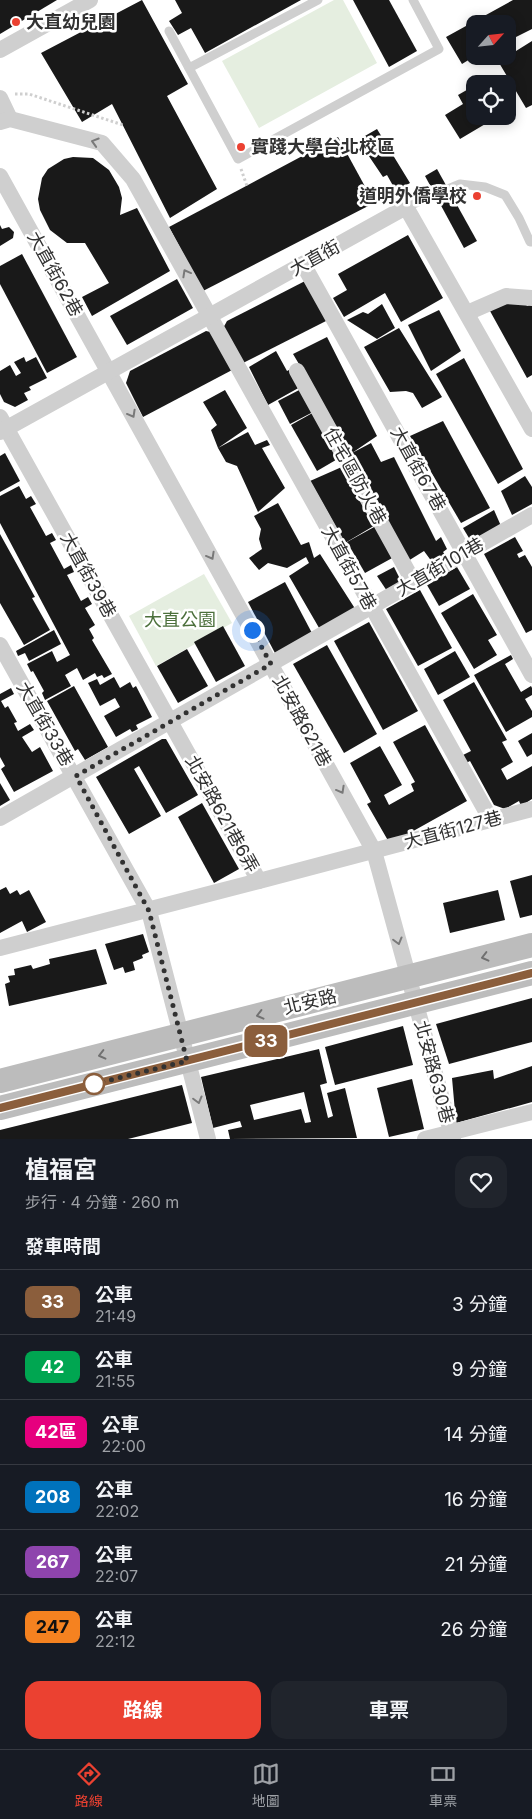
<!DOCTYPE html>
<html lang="zh-TW">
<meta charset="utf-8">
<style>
body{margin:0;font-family:Inter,"Noto Sans TC",sans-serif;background:#20242c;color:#f1f3f6;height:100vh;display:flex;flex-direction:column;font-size:19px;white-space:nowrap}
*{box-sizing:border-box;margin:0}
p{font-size:16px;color:#9ea1a6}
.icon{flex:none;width:28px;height:28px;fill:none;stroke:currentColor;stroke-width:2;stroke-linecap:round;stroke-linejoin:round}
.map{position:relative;height:1139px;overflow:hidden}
.drawer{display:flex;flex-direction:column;background:#171b24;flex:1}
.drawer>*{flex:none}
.badge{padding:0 10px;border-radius:8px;font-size:18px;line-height:32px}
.needle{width:32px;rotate:63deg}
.buttons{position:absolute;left:466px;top:15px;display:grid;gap:10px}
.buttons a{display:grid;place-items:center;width:50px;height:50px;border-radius:10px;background:#171b24;box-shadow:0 2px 12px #0003;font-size:25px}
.you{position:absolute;width:25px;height:25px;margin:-12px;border:4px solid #fff;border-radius:50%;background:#1a73e8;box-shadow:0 0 0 8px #1a73e833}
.map>.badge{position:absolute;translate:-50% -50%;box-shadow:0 0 0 2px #fff}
h2{padding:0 25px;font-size:19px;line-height:45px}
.round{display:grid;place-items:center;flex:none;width:52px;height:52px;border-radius:15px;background:#20242c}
.headline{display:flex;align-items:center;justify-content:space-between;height:85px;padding:0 25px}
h1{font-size:24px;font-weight:700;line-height:38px}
.action{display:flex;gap:10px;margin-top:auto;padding:10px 25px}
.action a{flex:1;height:58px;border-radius:15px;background:#eb4131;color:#fff;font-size:20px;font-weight:700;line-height:58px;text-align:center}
.action a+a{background:#20242c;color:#f1f3f6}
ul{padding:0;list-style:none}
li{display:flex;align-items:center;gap:15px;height:65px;padding:0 25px;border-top:1px solid #363941}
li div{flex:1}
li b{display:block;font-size:19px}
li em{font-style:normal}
li .badge{min-width:55px;font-weight:700;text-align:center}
.tab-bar{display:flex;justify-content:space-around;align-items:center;height:70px;border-top:1px solid #363941;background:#171b24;font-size:14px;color:#9ea1a6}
.tab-bar a{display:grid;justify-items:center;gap:2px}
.tab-bar .on{color:#eb4131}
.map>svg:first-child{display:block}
.green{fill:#e5eee0}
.building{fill:#191919;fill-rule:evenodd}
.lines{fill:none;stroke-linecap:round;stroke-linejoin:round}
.path{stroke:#cfcfcf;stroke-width:3;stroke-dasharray:2.5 2.5;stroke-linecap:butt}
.service{stroke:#cfcfcf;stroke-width:9}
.minor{stroke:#cfcfcf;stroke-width:16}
.secondary{stroke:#bcbcbc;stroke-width:24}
.oneway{stroke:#797979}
.oneway2{stroke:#707070}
.line-casing{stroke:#fff;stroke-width:11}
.line{stroke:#8b5e3c;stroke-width:8}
.walk{stroke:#323232;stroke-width:5;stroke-dasharray:0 9}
.poi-dot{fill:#eb4131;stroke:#fff;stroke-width:2}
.stop-dot{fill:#fff;stroke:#8b5e3c;stroke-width:2.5}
.labels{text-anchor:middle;stroke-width:5;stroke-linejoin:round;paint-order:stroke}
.poi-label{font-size:18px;font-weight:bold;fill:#323232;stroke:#fff;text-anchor:start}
.street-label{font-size:18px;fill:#323232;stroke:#fff}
.park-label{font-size:18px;fill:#4c703c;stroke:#fff}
</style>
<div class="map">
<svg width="532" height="1139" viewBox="0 0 532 1139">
<rect width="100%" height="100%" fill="#fff"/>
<g class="green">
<path d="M334,0H343L377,63L259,128L222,61Z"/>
<path d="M204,574L232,623L156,666L129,616Z"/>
</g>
<g class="building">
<path d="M0,0H57L0,34Z"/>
<path d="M142,0L188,84L167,96L217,189L170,218L112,104L82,122L41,53Z"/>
<path d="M175,0H301L205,53L191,28L178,35L169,21L182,13Z"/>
<path d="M353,0H389L417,51L389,67Z"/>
<path d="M513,0H532V29L508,41V24H475V56L462,64L446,37Z"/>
<path d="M532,41V105L526,108L495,56H508Z"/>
<path d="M472,87L475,93V116H489L492,120L460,139L445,115L463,104L458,95Z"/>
<path d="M377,129L410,183L396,191L387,175L383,177L358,140Z"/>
<path d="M338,137L374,203L203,291L169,227Z"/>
<path d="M73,157L93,158L109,170L119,187L122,198L120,215L137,208L170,271L92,316L82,297L109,283L85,243H67L50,230L40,210L38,199L42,178L48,169L64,159Z"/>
<path d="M437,169L477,241L464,248L425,176Z"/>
<path d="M0,225L2,229L9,227L14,232L13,238L0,246Z"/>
<path d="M408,235L443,298L401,322L385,293L344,317L333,298L347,290L338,274Z"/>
<path d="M22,254L77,357L47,373L0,284V266Z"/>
<path d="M177,279L193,308L127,345L110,316Z"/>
<path d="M307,280L328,320L239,365L221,332L227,321Z"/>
<path d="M512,299H523L527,306L532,304V375L527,378L490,311Z"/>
<path d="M382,304L395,328L377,339L347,320L363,312L368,314Z"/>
<path d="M439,310L461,351L431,371L408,325Z"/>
<path d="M399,328L442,397L422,408L413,393L406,391L390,392L364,347Z"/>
<path d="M206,331L215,333L234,369L143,417L126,383L130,371Z"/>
<path d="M327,337L377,436L352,453L371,443L381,462L394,457L436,541L441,537L447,549L443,552L448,559L435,566L424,551L408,561L352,453L293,354Z"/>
<path d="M276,351L287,371L293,368L302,386L268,405L249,367Z"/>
<path d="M24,357L26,362L36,357L47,378L29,387L31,390L24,393L28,400L15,407L4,402L0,394V371L10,365L16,376L21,373L14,362Z"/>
<path d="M464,358L523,469L498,484L436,374Z"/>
<path d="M303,388L315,411L290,424L278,401Z"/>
<path d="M225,390L247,428L218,448L248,432L255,445L267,440L270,445L262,448L285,488L258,512L237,466L226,462L218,448L211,430L217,425L203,402Z"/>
<path d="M316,411L341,457L317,471L291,425Z"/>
<path d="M443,421L490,508L461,523L410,436Z"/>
<path d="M5,453L20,481L0,492V456Z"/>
<path d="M344,466L377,524L345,543L310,481Z"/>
<path d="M525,476L532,487V504L512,515L501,491Z"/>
<path d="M19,486L26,499L31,496L36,504L30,507L46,536L52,533L56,540L50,543L64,569L71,565L74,572L67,575L81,601L88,597L92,604L85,608L95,625L89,629L94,638L92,640L112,674L104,678L102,675L97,677L95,673L83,680L77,668L65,675L71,686L45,700L42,693L44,691L33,671L31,672L27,664L52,651L57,662L70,655L0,523V496Z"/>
<path d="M278,503L301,545L309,542L314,558L320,554L354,607L353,616L322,633L289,576L309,563L306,557L287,568L268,563L259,570L249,558L262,549L259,539L261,529L254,516Z"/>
<path d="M494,510L501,526L472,543L463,528Z"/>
<path d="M376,526L394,557L365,573L347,542Z"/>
<path d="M0,534L35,597L32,598L50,630L24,645L0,603Z"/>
<path d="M515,537L523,551L517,554L519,558L525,555L532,567V630L526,633L484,554Z"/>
<path d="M394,567L402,583L387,591L377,576Z"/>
<path d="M457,567L470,589L439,606L427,585Z"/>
<path d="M285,582L313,635L276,655L248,602Z"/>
<path d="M420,590L452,648L418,666L386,609Z"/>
<path d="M473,594L497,635L488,640L497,655L474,669L441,613Z"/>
<path d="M369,622L418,711L383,730L334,641Z"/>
<path d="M223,626L245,666L216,682L194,642Z"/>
<path d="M54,630L61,644L29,661L25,653L18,656L16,651Z"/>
<path d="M327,645L377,734L344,753L293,664Z"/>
<path d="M187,649L208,686L178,703L157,666Z"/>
<path d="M455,651L470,677L438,695L424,669Z"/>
<path d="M511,655L513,659L505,664L521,692L531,686L532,688V695L525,699L532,711V717L506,732L474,675Z"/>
<path d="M114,677L120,688L130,682L133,688L136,686L152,717L136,725L138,729L132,732L130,729L116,737L104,716L120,707L115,698L100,706L88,683L97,679L100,685Z"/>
<path d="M474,682L507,740L502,742L513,762L501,769L507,780L532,766V799L521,806L519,801L505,809L494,805L470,761L466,763L463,755L471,751L443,700Z"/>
<path d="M74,686L108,747L85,760L78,749L75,751L47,701Z"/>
<path d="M11,688L14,694L1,701L5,708L8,706L17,722L14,723L18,731L30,724L34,730L22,737L32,752L40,747L53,771L14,792L1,769L5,766L0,757V694Z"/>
<path d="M425,725L467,801L390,844L367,804L371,802L350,763L380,746L402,785L384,795L389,805L414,791L411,784L415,782L393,742Z"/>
<path d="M532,733V754L527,757L518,741Z"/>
<path d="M162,739H166L198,795L166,813L139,766L134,769L161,816L129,834L96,777Z"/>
<path d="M0,783L10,800L0,806Z"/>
<path d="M202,803L239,869L214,883L178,817Z"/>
<path d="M532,875V915L520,918L510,881Z"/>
<path d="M6,887L10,894L17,890L20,895L29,890L46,922L27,932L22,921L0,933V890Z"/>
<path d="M498,890L505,920L450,933L443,903Z"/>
<path d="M143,934L149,952L142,955L143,958L133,962L135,970L125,973L123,967L114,970L105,944Z"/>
<path d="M96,949L107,984L9,1006L5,984L10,982L8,976L15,975L14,969L31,965L33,969L50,964L49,959Z"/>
<path d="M532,998V1042L449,1064L436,1024Z"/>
<path d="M403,1026L413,1065L335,1085L325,1047Z"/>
<path d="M319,1049L327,1083L320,1085L328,1118L333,1116L327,1093L345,1088L357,1138L230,1139L228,1130L242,1127L240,1121L213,1128L201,1077ZM304,1092L311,1122L305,1123L301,1109L254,1120L250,1105Z"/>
<path d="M532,1066V1102L456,1123L452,1078L493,1070L494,1079Z"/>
<path d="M412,1079L424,1129L389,1137L377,1088Z"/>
<path d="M182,1085L192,1123L128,1139H0V1130Z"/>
</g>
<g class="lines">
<g class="path">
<path d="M15,94H29L123,125"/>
<path d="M241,169L247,186"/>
</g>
<g class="service">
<path d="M169,31L238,159L439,49L413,0"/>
<path d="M189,68L318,0"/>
<path d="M448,189L460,184L485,187L505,195L519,218L530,242H532"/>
<path d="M406,207L435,195"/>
</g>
<g class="minor">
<path d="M0,50L90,0"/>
<path d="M0,98L10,119"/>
<path d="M0,122L10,119L102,143L133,179L491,820"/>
<path d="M0,176L374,851L453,1139"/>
<path d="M303,264L532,675"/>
<path d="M467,313L506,296L532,298"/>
<path d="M297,371L413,581"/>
<path d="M0,417L259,881L532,809"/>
<path d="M0,432L406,207L532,429"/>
<path d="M0,645L149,911L208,1139"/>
<path d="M0,818L532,515"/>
<path d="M0,948L259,881"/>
<path d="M425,1139L532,1112"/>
</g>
<g class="secondary">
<path d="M0,1081L532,945"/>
<path d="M0,1108L532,973"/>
</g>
</g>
<defs><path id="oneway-chevron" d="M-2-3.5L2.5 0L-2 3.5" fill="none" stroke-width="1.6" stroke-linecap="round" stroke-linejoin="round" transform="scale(1.25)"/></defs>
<g class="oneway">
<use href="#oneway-chevron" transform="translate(95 142) rotate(-163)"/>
<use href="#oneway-chevron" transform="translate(186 273) rotate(-119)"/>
<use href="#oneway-chevron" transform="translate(132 414) rotate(61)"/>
<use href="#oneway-chevron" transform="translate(211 556) rotate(61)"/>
<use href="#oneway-chevron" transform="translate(341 790) rotate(61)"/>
<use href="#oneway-chevron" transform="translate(398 941) rotate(75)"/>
<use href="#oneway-chevron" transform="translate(198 1100) rotate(75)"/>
</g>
<g class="oneway2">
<use href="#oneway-chevron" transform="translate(485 957) rotate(166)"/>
<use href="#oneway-chevron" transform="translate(260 1015) rotate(166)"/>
<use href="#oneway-chevron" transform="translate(102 1055) rotate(166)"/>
</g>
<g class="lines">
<g class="line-casing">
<path id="line" d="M0,1108L532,973"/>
</g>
<use href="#line" class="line"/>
<path class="walk" d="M94,1084L187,1061L149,911L76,776L271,664L252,630"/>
</g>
<g class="poi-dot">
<circle cx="16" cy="22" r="5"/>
<circle cx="241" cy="147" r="5"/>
<circle cx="477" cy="196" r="5"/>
</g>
<circle class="stop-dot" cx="94" cy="1084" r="10"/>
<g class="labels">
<g class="poi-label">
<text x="26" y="28">大直幼兒園</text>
<text x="251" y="153">實踐大學台北校區</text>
<text x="467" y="202" text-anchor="end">道明外僑學校</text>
</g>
<g class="street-label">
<text transform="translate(315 258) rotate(-29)" y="6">大直街</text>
<text transform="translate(55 274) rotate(61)" y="6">大直街62巷</text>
<text transform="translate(418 469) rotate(61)" y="6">大直街67巷</text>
<text transform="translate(355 476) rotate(61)" y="6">住宅區防火巷</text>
<text transform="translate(440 567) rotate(-30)" y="6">大直街101巷</text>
<text transform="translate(349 568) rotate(61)" y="6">大直街57巷</text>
<text transform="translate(88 575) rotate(61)" y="6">大直街39巷</text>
<text transform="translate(302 721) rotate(61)" y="6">北安路621巷</text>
<text transform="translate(45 724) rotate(60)" y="6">大直街33巷</text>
<text transform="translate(222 814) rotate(61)" y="6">北安路621巷6弄</text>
<text transform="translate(453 830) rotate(-15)" y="6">大直街127巷</text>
<text transform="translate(310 1002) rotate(-14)" y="6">北安路</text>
<text transform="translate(434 1072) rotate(75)" y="6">北安路630巷</text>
</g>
<g class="park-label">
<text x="180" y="626">大直公園</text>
</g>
</g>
</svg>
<div class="buttons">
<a><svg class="needle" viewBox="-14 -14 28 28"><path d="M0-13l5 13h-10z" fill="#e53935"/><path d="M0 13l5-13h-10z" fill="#9ea1a6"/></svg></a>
<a><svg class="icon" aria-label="locate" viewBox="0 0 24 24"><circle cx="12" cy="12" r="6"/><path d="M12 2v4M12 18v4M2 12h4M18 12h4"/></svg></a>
</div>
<div class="you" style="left:252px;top:630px"></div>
<b class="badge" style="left:266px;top:1041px;background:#8b5e3c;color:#fff">33</b>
</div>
<section class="drawer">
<div class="headline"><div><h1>植福宮</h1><p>步行 · 4 分鐘 · 260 m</p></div><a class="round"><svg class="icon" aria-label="heart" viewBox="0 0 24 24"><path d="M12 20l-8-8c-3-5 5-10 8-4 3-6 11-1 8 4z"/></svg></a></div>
<h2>發車時間</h2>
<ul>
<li><span class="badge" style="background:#8b5e3c;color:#fff">33</span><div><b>公車</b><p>21:49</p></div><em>3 分鐘</em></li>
<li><span class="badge" style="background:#00a651;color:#fff">42</span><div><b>公車</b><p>21:55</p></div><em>9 分鐘</em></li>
<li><span class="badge" style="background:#e6007e;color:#fff">42區</span><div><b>公車</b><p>22:00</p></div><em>14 分鐘</em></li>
<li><span class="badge" style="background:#0072bc;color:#fff">208</span><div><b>公車</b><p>22:02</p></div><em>16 分鐘</em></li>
<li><span class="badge" style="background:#8e44ad;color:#fff">267</span><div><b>公車</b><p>22:07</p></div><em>21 分鐘</em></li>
<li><span class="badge" style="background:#f58220;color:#111">247</span><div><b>公車</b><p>22:12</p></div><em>26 分鐘</em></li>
</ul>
<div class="action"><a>路線</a><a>車票</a></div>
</section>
<nav class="tab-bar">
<a class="on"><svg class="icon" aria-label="directions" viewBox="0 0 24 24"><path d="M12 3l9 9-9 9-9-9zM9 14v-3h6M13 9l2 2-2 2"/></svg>路線</a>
<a><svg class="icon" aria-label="map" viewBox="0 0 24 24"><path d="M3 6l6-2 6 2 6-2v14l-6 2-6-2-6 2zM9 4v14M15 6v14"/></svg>地圖</a>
<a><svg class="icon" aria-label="tickets" viewBox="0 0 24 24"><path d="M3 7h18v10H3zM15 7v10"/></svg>車票</a>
</nav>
